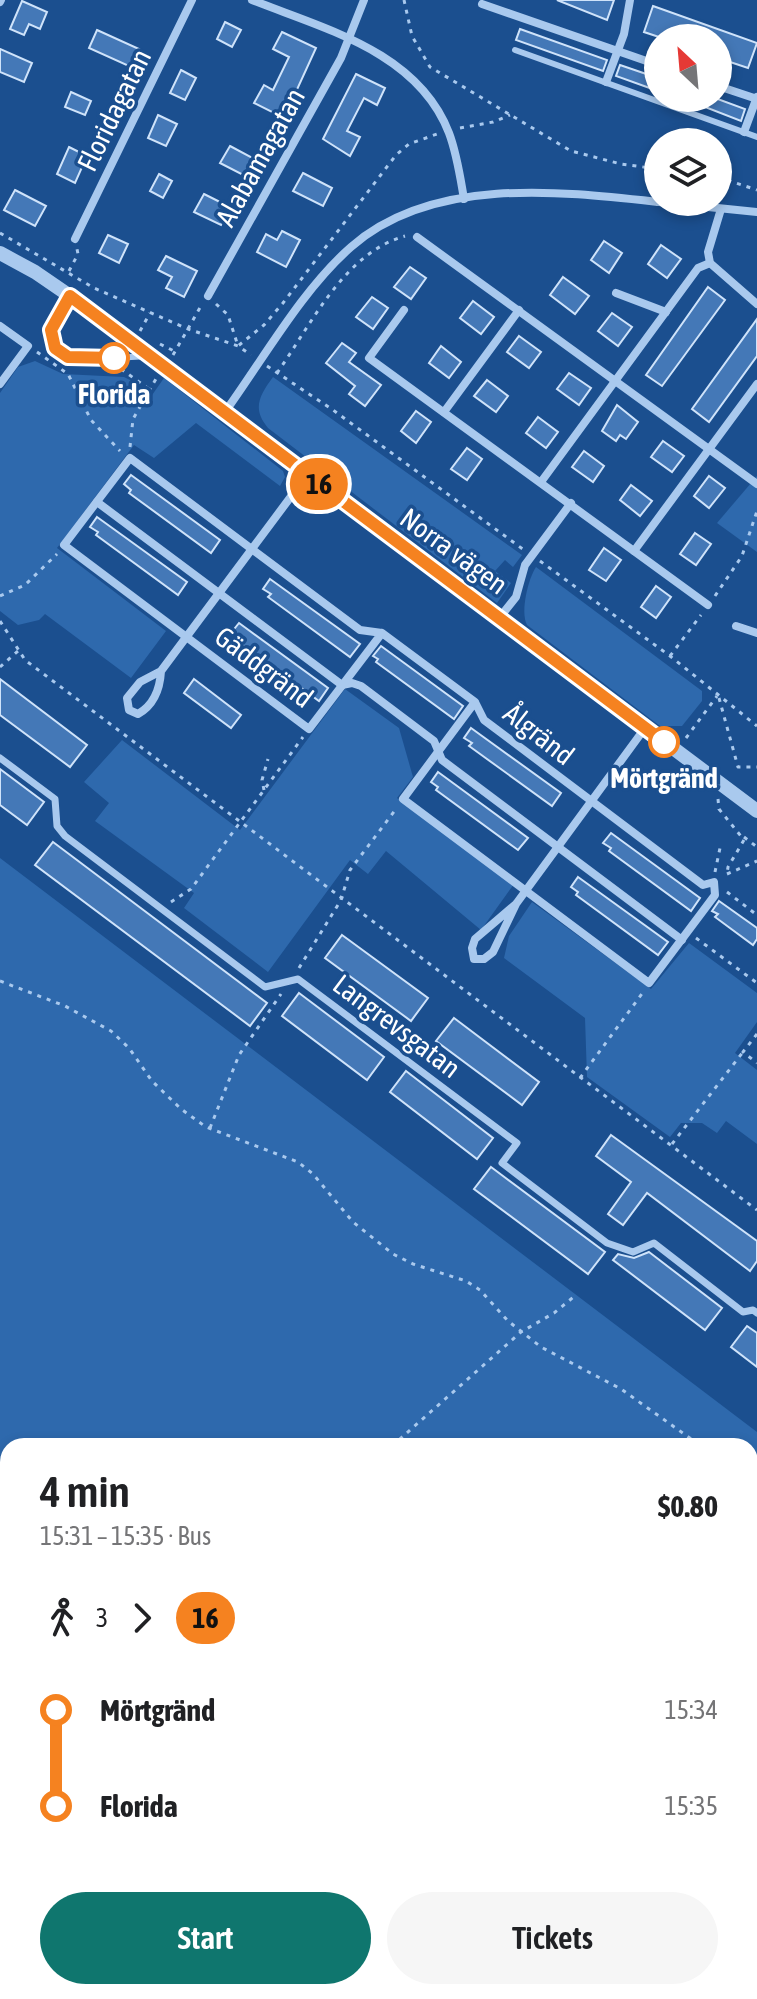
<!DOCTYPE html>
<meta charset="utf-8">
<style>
body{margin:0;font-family:"Asap Condensed",sans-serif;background:#f6f6f6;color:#202124;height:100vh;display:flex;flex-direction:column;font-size:30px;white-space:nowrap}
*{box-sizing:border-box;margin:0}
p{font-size:26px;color:#757577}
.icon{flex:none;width:44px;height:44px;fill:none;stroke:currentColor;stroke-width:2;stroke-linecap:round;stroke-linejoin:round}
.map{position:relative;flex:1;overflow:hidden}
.sheet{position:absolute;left:0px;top:1438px;width:758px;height:562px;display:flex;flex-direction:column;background:#fff;border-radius:24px 24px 0 0;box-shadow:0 4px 12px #0003}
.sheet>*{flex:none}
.badge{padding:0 16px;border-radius:26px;font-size:28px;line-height:52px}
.needle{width:52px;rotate:334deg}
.tools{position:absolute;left:644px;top:24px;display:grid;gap:16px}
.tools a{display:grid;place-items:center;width:88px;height:88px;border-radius:50%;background:#fff;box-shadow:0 4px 12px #0003;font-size:40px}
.map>.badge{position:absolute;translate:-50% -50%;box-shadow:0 0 0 4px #fff}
.legs{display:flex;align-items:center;gap:12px;height:88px;padding:0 40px;font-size:26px}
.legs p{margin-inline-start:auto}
.headline{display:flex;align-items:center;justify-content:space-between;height:136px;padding:0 40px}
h1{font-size:44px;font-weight:600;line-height:60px}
.button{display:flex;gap:16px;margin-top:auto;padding:16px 40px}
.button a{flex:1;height:92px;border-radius:48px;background:#0f766e;color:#fff;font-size:32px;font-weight:600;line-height:92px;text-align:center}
.button a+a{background:#f6f6f6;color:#202124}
ul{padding:0 40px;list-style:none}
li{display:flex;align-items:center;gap:28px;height:96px;font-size:30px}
li i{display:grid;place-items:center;width:12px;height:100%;margin:0 10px;background:currentColor}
li i::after{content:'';width:20px;height:20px;margin:-10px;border:6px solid;border-radius:50%;background:#fff}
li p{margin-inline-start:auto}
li:first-child i{background:linear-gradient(#0000 50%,currentColor 0)}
li:last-child i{background:linear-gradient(currentColor 50%,#0000 0)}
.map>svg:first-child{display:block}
.green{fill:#2e69ad;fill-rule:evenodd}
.building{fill:#4478b7;stroke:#cfe3fa;stroke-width:2}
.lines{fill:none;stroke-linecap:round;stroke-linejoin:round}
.path{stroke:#a9c9ee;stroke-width:3;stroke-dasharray:4 6;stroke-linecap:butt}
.service{stroke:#a9c9ee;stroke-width:6}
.pedestrian{stroke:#a9c9ee;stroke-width:7}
.minor{stroke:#a9c9ee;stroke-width:8}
.tertiary{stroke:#a9c9ee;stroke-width:14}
.line-1-casing{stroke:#fff;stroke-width:18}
.line-1{stroke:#f58220;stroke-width:12}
.stop-1-dot{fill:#fff;stroke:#f58220;stroke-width:4}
.labels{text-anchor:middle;stroke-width:7;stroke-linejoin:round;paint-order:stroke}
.street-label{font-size:28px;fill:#fff;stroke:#1b4f8f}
.stop-label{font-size:28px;font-weight:bold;fill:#fff;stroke:#1b4f8f}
</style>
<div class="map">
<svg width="757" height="1999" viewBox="0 0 757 1999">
<rect width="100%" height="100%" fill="#1b4f8f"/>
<g class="green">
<path d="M35,361L63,374L124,377L132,381L150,398L164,378L283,471L285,477L280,486L196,423L154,458L134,445L57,548L166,631L131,678L45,614L39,620L18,625L0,611V393L18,367Z"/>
<path d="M273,377L522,555L513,567L505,560L495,571L511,583L497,603L268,428C252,409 259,396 273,377Z"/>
<path d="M757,476V552L717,523Z"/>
<path d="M536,567L702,691V701L682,726H660L527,625C520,612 528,579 536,567Z"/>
<path d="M345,689L399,728L413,777L397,798L514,884L481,930L386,851L368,874L350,860L268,972L184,908L194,893L95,821L109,803L84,782L122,740L240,830Z"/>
<path d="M0,858L757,1432V1999H0ZM8,1446H750V1992H8Z"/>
<path d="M532,902L651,989L689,943L757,993V1022L735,1053L757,1070V1144L726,1121L717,1133L702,1123H681L670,1137L587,1077L585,1018L504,958L509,936Z"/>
</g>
<g class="building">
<path d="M557,0H614L607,20Z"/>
<path d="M22,1L47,12L40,29L29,24L24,35L10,29Z"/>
<path d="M653,6L757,43L748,68L718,58V38H662L644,32Z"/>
<path d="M225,22L241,30L232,47L217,39Z"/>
<path d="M520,29L607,60L603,71L516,40Z"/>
<path d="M97,30L139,49L131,67L89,48Z"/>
<path d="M282,32L316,48L284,118L254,103L264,85L273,90L289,57L273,49Z"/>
<path d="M0,49L32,63L24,82L0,72Z"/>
<path d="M620,65L658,78V91L616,76Z"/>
<path d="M181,70L196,78L185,100L170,93Z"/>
<path d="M356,74L385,88L377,105L364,98L347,131L360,137L350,156L323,139Z"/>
<path d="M71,92L91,101L85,115L65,107Z"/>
<path d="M682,98H715L745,109L741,121Z"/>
<path d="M158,115L177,124L166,146L148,138Z"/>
<path d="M230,146L258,161L249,178L220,163Z"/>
<path d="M69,147L87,156L75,183L57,174Z"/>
<path d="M303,173L332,188L323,206L293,191Z"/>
<path d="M159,174L172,181L163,198L150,191Z"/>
<path d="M15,190L46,206L35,226L4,210Z"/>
<path d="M204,194L230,207L221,225L194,212Z"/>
<path d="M282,231L300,240L286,267L257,252L266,234L277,240Z"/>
<path d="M108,235L128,244L119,263L99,253Z"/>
<path d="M604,241L622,253L609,273L591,260Z"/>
<path d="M661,245L681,259L667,278L648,264Z"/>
<path d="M166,256L197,271L184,297L166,288L172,277L158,270Z"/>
<path d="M410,267L426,278L411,299L394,287Z"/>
<path d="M563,277L589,296L575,314L550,295Z"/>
<path d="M708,287L725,300L662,386L646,375Z"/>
<path d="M372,297L388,308L373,329L356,317Z"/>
<path d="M473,301L494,317L481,334L460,318Z"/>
<path d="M612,313L632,327L618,346L598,331Z"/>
<path d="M757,319V356L709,422L692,409Z"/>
<path d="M519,336L541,352L529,368L507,352Z"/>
<path d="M342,343L356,353L349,362L381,385L365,406L349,394L355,386L326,363Z"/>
<path d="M441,346L461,362L449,378L429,363Z"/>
<path d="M569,373L591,388L579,405L557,389Z"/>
<path d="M487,380L508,396L496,412L474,396Z"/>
<path d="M617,405L638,422L626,439L620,435L616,441L602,431Z"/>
<path d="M416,411L431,422L416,443L401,431Z"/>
<path d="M538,417L558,432L546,448L526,433Z"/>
<path d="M663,441L684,456L672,472L651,457Z"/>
<path d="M467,448L482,459L467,480L451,469Z"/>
<path d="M584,451L604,466L593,482L572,467Z"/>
<path d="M131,475L220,540L211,553L129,493L131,490L124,484Z"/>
<path d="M709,476L725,488L709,508L694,496Z"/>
<path d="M631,485L652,501L640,516L620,500Z"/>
<path d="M97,517L187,582L178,595L96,535L98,532L90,527Z"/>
<path d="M695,533L711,544L696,565L680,554Z"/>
<path d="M604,548L621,560L606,581L589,570Z"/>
<path d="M270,579L360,644L350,657L268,597L271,594L263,589Z"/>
<path d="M656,586L671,597L656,618L641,607Z"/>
<path d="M239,623L328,688L319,701L237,641L239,638L231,633Z"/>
<path d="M381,646L463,706L454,719L376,662L378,659L373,656Z"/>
<path d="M0,679L87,745L70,767L0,715Z"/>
<path d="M194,679L241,715L231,728L184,693Z"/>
<path d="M471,728L561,793L552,806L469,746L472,743L464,738Z"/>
<path d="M0,769L44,802L27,825L0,805Z"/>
<path d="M438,772L528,838L518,850L436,790L438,787L431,782Z"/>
<path d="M611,833L700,898L691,911L609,851L611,848L603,843Z"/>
<path d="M53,842L267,1003L250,1026L35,865Z"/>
<path d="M578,877L668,942L658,955L576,895L578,892L571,887Z"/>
<path d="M719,901L757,928V939L753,945L715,917L718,914L712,911Z"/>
<path d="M342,935L428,998L411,1021L325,958Z"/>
<path d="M299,993L384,1057L367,1080L282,1016Z"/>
<path d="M454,1018L539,1082L522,1105L436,1041Z"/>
<path d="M406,1071L493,1138L477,1159L390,1092Z"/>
<path d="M611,1135L757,1241V1261L750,1271L647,1193L623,1225L608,1214L631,1182L596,1156Z"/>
<path d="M491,1167L605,1252L588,1274L474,1189Z"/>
<path d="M649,1252L722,1308L705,1330L613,1260L618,1254L634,1258Z"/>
<path d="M747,1326L757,1333V1367L731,1347Z"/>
</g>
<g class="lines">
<g class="path">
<path d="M404,0L412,36L430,67L571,151L621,164L658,169"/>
<path d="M460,128L493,122L510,115"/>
<path d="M718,177L757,190"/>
<path d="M0,233L94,288L188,329L238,346L251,355"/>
<path d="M69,271L78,254L77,249"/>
<path d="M216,304L228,315L238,346L264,325L283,303L396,155L409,144L437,134"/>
<path d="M140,331L150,313"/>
<path d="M160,344L174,351"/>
<path d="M37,352L68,374L91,420L120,451"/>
<path d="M173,355L201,306"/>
<path d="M267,366L333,410L524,550"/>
<path d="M121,369L149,389"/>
<path d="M277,373C311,325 344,253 405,236"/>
<path d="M130,447L133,419L157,377"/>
<path d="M540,561L670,656L757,726"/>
<path d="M0,596L25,585L57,554"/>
<path d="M715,596L742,556L757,511"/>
<path d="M0,621L25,660L757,1210"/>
<path d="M670,656L701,615"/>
<path d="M0,667L18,651"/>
<path d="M719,698L738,767H757"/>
<path d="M686,738L717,696"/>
<path d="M264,790L262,780L268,759"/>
<path d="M718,799L719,809L744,840L728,867L727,874"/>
<path d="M744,837L757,847"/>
<path d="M715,872L720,848"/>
<path d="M727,874L757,861"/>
<path d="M727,892L757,915"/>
<path d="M171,902L191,889L303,737"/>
<path d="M696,938L757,983"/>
<path d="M299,968L341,900L350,870L396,809"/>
<path d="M0,981L65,1006L111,1031L129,1048L152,1081L181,1109L206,1127L298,1162L313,1174L353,1222L393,1254L413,1264L466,1281L480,1290L508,1321L541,1347L621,1389L701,1446"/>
<path d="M757,1034L743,1052L757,1063"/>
<path d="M580,1078L644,991"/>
<path d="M210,1128L239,1055L281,994"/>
<path d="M672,1144L743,1052"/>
<path d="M392,1446L521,1332L554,1313L576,1295"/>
<path d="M750,1484L757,1489"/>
<path d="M203,1999V1992"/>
</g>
<g class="service">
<path d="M515,50L757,137"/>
<path d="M70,296C17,372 95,359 146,356"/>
</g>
<path class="pedestrian" d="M0,758L55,799L57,826L65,836L265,987L298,979L517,1143L502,1163L607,1243L633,1252L654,1243L743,1312L753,1310L757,1313"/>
<g class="minor">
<path d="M252,0C325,29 418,52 449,133C457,154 460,176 464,199"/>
<path d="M0,2L1,0"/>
<path d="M482,4L658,65"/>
<path d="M606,82L624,34L630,0"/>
<path d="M718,86L757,99"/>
<path d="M744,132L757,97"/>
<path d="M659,202L757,212"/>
<path d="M721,209L708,252L710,263L757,304"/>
<path d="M417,237L757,484"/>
<path d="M75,239L192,0"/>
<path d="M616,293L666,312"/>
<path d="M208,296L341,58L364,0"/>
<path d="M404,310L369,358L708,605"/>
<path d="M0,326L28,346L0,384"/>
<path d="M225,412C264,358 302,290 351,247C432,176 560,191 658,202"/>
<path d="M444,412L519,310"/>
<path d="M541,482L698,268L710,263"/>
<path d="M97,502L342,685L352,683L361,686L434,741L442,760L682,940"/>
<path d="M634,551L757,384"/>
<path d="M500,617L516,597L525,565L571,503"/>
<path d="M736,626L757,633"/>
<path d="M382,633L309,729L64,545L130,458L360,630L382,633L475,702L484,720L703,885L714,882L715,895L649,983L403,799L475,702"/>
<path d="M161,671C160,689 154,705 138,714L129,710L127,698L140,682L161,671L307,475"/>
<path d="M516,904L493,952L484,959H474L472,948L475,939L516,904L645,728"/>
</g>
<path class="tertiary" d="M0,253L35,272L70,296L757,811"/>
</g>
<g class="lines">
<g class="line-1-casing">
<path id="line-1" d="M114,358L68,357L55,348L51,330L70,296L664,742"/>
</g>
<use href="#line-1" class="line-1"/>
</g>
<g class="stop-1-dot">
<circle cx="114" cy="358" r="14"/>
<circle cx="664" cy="742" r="14"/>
</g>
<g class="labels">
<g class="street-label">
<text transform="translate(114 110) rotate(-64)" y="10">Floridagatan</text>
<text transform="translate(260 157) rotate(-61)" y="10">Alabamagatan</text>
<text transform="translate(454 551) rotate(36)" y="10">Norra vägen</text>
<text transform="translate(264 667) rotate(37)" y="10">Gäddgränd</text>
<text transform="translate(539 734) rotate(38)" y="10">Ålgränd</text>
<text transform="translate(397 1026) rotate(37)" y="10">Langrevsgatan</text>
</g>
<g class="stop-label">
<text x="114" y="404">Florida</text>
<text x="664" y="788">Mörtgränd</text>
</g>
</g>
</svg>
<div class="tools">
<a><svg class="needle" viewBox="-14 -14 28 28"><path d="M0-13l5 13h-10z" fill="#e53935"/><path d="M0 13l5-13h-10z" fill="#757577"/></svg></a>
<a><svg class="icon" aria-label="layers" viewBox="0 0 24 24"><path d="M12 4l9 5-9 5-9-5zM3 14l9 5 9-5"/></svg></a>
</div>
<b class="badge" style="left:319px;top:484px;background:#f58220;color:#111">16</b>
<section class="sheet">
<div class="headline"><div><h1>4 min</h1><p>15:31 – 15:35 · Bus</p></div><b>$0.80</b></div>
<div class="legs"><svg class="icon" aria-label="walk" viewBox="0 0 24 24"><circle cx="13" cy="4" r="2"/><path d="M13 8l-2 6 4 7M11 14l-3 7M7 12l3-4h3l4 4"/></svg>3<svg class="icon" aria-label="forward" viewBox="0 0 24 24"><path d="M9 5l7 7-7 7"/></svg><b class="badge" style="background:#f58220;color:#111">16</b></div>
<ul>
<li><i style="color:#f58220"></i><b>Mörtgränd</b><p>15:34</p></li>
<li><i style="color:#f58220"></i><b>Florida</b><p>15:35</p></li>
</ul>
<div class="button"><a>Start</a><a>Tickets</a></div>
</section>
</div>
